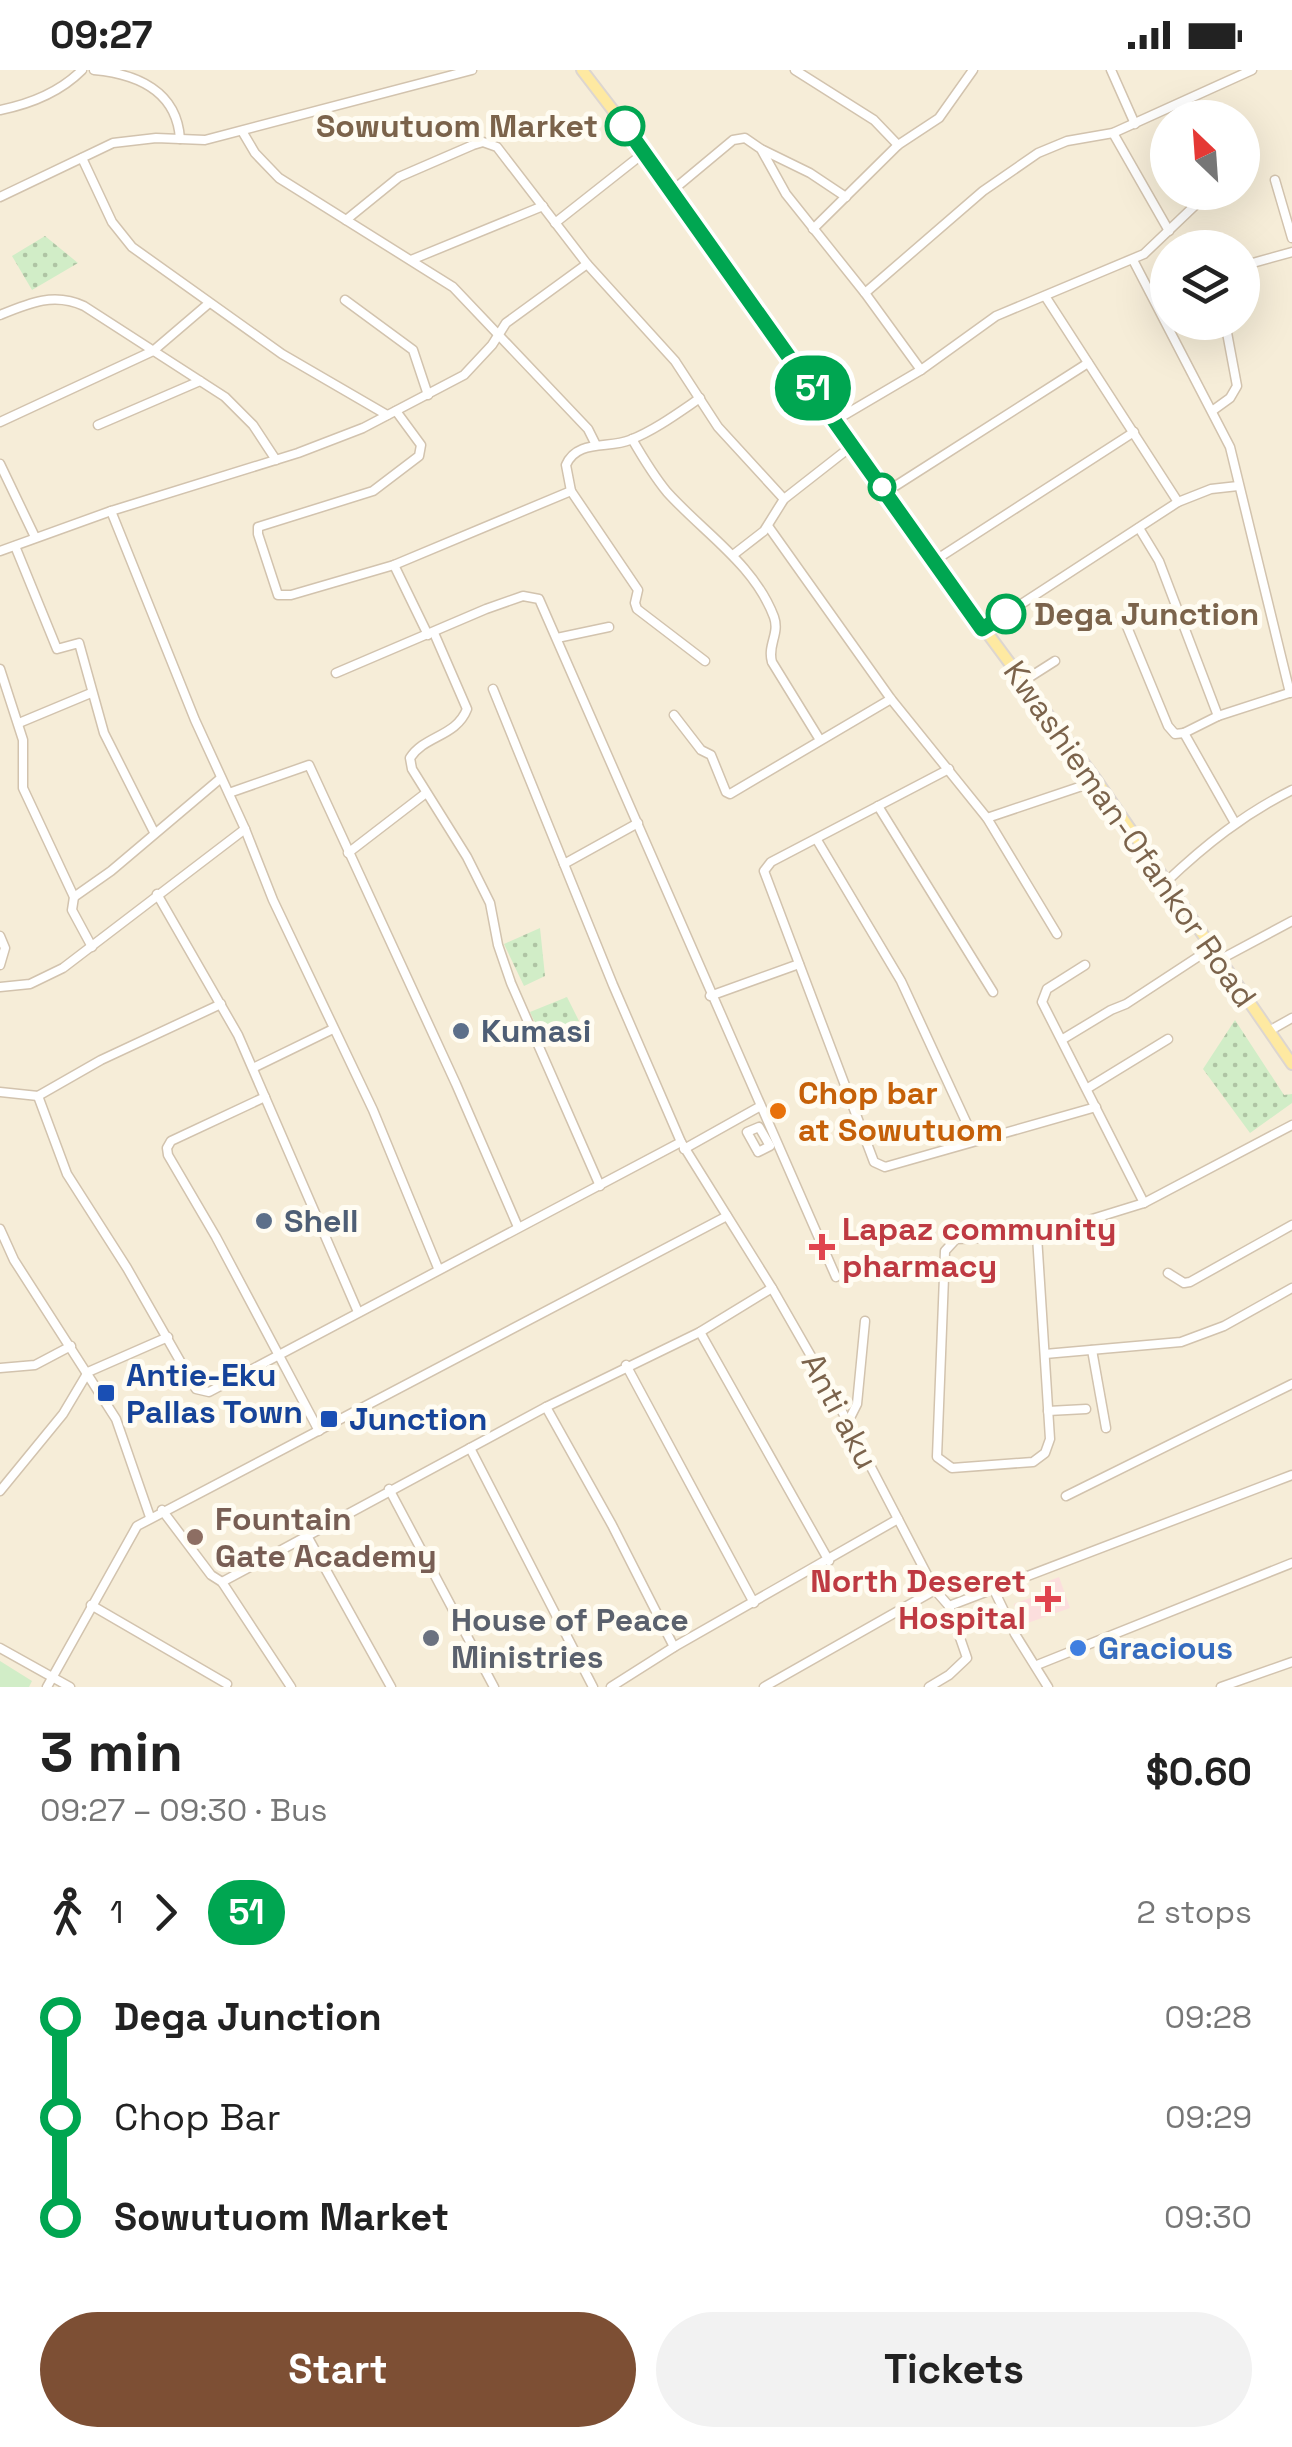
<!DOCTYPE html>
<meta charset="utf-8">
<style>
body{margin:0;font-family:"Space Grotesk",sans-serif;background:#f2f2f2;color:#222;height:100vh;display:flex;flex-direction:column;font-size:38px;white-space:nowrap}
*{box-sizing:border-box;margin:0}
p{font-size:32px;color:#767676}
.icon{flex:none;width:55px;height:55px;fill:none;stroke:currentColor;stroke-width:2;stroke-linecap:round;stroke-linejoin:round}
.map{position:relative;height:1617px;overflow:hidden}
.panel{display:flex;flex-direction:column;background:#fff;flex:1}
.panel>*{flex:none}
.badge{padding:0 20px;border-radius:32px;font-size:35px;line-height:65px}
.needle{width:65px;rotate:335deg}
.tools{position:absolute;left:1150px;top:30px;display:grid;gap:20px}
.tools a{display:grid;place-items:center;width:110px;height:110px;border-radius:50%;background:#fff;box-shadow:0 10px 40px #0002;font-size:50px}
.map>.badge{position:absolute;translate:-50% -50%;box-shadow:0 0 0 5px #fff}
.legs{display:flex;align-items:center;gap:15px;height:110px;padding:0 40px;font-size:32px}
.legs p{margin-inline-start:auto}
.overview{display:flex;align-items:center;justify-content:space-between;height:170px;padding:0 40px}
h1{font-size:55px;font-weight:700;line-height:75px}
.button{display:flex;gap:20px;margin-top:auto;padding:20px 40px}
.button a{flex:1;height:115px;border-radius:60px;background:#7d4f34;color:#fff;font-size:40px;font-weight:700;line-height:115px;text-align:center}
.button a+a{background:#f2f2f2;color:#222}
ul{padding:0 40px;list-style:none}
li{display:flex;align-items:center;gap:35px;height:100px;font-size:38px}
li i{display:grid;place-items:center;width:15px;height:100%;margin:0 12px;background:currentColor}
li i::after{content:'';width:25px;height:25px;margin:-12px;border:8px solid;border-radius:50%;background:#fff}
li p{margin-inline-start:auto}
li:first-child i{background:linear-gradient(#0000 50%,currentColor 0)}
li:last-child i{background:linear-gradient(currentColor 50%,#0000 0)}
.status{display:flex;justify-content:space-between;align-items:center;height:70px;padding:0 50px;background:#fff;direction:ltr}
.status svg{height:28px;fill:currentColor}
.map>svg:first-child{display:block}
.residential{fill:#f6edd8;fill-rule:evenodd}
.medical{fill:#fcdedd}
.grass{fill:url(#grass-dots)}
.garden{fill:#d1edc7}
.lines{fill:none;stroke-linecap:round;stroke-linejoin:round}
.minor-casing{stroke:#d2c3ae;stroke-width:11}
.major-casing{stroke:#ddd6d0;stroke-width:14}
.minor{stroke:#fff;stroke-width:8}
.major{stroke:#fee9a1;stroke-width:10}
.line-1-casing{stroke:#fff;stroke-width:22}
.line-1{stroke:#00a651;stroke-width:15}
.stop-1-dot{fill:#fff;stroke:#00a651;stroke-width:5}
.service-dot{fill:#5c6f8a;stroke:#fffcf2;stroke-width:4}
.food-dot{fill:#e8710a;stroke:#fffcf2;stroke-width:4}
.health-dot{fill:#e0444e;stroke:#fffcf2;stroke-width:4}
.transit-dot{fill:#1a4fb4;stroke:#fffcf2;stroke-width:4}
.education-dot{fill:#8d6e63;stroke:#fffcf2;stroke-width:4}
.worship-dot{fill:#6b7280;stroke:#fffcf2;stroke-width:4}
.shop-dot{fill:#3f7fe0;stroke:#fffcf2;stroke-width:4}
.labels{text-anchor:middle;stroke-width:10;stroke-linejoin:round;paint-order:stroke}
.stop-label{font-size:32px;font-weight:bold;fill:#7b634b;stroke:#fffcf2;text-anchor:end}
.street-label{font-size:32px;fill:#7b634b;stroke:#fffcf2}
.service-label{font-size:32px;font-weight:bold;fill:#4e5e75;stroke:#fffcf2;text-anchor:start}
.food-label{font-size:32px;font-weight:bold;fill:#c56008;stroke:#fffcf2;text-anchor:start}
.health-label{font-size:32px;font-weight:bold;fill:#be3a42;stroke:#fffcf2;text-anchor:start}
.transit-label{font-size:32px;font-weight:bold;fill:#164399;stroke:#fffcf2;text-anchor:start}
.education-label{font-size:32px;font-weight:bold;fill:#785e54;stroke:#fffcf2;text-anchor:start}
.worship-label{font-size:32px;font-weight:bold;fill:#5b616d;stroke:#fffcf2;text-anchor:start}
.shop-label{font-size:32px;font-weight:bold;fill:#366cbe;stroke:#fffcf2;text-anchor:start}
</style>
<div class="status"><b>09:27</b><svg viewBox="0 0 49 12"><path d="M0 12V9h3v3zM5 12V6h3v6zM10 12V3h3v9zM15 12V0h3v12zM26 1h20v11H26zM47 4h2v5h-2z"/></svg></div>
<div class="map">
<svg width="1292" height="1617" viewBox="0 0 1292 1617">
<defs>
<pattern id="grass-dots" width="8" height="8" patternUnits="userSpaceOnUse" patternTransform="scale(2.5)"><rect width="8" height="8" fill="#d1edc7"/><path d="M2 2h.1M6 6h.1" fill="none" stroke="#afc4a4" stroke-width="1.8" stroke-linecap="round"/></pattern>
</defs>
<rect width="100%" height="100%" fill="#fef9ea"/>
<path class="residential" d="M0,0H1292V1617H0ZM1168,48H1242V122H1168ZM1168,178H1242V252H1168Z"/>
<path class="medical" d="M1059,1507L1070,1538L1022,1555L1014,1534L1043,1523L1041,1514Z"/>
<g class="grass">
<path d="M45,166L78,193L32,220L12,186Z"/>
<path d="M540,858L545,906L524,916L504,874Z"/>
<path d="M567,927L579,951L541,966L530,942Z"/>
<path d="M1235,950L1284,1025L1292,1024V1033L1250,1063L1203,999Z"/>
</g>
<path class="garden" d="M0,1591L32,1611L29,1617H0Z"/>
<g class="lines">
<g class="minor-casing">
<g id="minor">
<path d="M94,0C137,4 177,21 180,69"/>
<path d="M795,0L874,50L898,75"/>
<path d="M1111,0L1135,54"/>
<path d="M0,40C30,34 60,22 82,0"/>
<path d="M242,61L255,83L279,108L453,217L588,359L596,375"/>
<path d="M1113,63L1169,161"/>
<path d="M763,80L810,103L846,127"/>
<path d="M82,88L112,152L132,177L282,284L387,345"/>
<path d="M1242,103L1251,98"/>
<path d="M1275,110L1292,168"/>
<path d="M673,120L733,70L745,68L761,79L786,124L865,223L921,300"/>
<path d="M0,127L113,73L156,68L205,70L472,0"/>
<path d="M346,150L399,107L473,75L483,72L497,77L587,194L675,291L718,357L784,429"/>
<path d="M555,153L645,82"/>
<path d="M813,159L898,75L939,48L973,0"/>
<path d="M411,190L543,136"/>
<path d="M1133,190L1230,377L1290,623"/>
<path d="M1242,196L1292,182"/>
<path d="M865,223L983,121L1038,83L1067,71L1113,63L1252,0"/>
<path d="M1045,226L1178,432"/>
<path d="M345,230L413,280L428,325"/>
<path d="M0,245C29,233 54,222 84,236L225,327L253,355L276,390"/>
<path d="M700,328C678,343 655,360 630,370C609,379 577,369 566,395L571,421L638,520L635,533L637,539L705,591"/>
<path d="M396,341L421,375L419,386L373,421L258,457V464L278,525H291L394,495L571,421"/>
<path d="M1212,341L1230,328L1237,316L1225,252"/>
<path d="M836,350L921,300L996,246L1144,184L1209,122"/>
<path d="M0,352L153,281L208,234"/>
<path d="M98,355L200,311"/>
<path d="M632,369C643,388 653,405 667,422C704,463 754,494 774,547C780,564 767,575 772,592L820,670"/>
<path d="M0,394L35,467"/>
<path d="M886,422L1088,293"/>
<path d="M111,441L195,650L245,759L273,830L373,1040L438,1198"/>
<path d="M768,456L891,629L987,748L1057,864"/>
<path d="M1139,458L1159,491L1218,646"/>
<path d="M15,476L57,579L79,573L104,663L154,762"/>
<path d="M0,481L111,441L298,383L363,358L464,305L492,275L506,253L587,194"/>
<path d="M733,485L764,461L784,429L853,375"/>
<path d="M934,491L1134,362"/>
<path d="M394,495L428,565"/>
<path d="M1123,547L1168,656L1175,664L1184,663"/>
<path d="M983,559L1178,432L1211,419L1238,416"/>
<path d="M434,563L467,639C456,667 425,665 410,688L412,699L467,787L490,833L498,875L511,913L600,1116"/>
<path d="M557,568L609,557"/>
<path d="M0,599L23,670V718L74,827L72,840L92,877"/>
<path d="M336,603L486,539L523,526L539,529L836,1207"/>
<path d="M1022,612L1055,591"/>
<path d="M493,619L613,915L681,1072L772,1218L835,1328L935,1520L949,1536L967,1588L949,1605L929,1617"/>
<path d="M674,645L701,680L711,685L726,722L730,724L891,629"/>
<path d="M19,653L91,623"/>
<path d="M1184,663L1218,646L1292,622"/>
<path d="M1184,663L1235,753"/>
<path d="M949,699L771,792L764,801L874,1092L885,1097L1096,1037"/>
<path d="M229,723L309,695L456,1014L518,1157"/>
<path d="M878,736L993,922"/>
<path d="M987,748L1097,711"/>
<path d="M817,770L901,911L974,1069"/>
<path d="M348,783L426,723"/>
<path d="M564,794L638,753"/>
<path d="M1166,812C1205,775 1244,744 1292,720"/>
<path d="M157,824L238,965L358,1242"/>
<path d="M74,827L111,801L221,708"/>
<path d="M0,866L5,878L0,895"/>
<path d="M1221,889L1292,851"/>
<path d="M1085,895L1047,919L1042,932L1144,1133"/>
<path d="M0,917L30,914L63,898L245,759"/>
<path d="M710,926L799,894"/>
<path d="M1269,961L1292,948"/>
<path d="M1063,969L1111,940L1126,934L1213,877"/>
<path d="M253,998L333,959"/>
<path d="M1088,1018L1168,969"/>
<path d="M0,1022L38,1026L101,990L221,934"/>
<path d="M38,1026L67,1104L127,1198L196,1319L209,1322L681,1072"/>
<path d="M265,1027L171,1071L167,1078L168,1085L216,1167L319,1361"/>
<path d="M684,1079L759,1037"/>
<path d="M757,1080L747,1062L759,1057L770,1076L758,1082"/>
<path d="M0,1159L14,1190L116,1349L150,1447"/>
<path d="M1037,1166L1050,1369L1045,1383L1033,1392L952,1398L937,1387L945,1181L956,1169L1037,1166L1144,1133L1292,1055"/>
<path d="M1168,1203L1184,1213L1190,1212L1292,1155"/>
<path d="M700,1262L829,1491"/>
<path d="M1092,1280L1106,1358"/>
<path d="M1045,1284L1181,1272L1224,1256L1292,1218"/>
<path d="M626,1295L754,1533"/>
<path d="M0,1298L35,1295L71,1276"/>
<path d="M546,1337L612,1455L674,1577"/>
<path d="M1048,1341L1086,1339"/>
<path d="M848,1352L857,1334L865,1251"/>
<path d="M470,1378L593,1617"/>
<path d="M389,1419L494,1617"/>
<path d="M0,1421L63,1344L88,1302L168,1267"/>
<path d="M1066,1426L1292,1314"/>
<path d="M162,1440L211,1505L222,1512L291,1617"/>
<path d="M306,1464L391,1617"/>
<path d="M222,1512L546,1337L700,1262L772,1218"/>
<path d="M994,1520L1015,1564L1048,1617"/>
<path d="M91,1535L227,1614"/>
<path d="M949,1536L1292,1405"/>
<path d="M0,1578L70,1617"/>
<path d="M1037,1595L1292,1493"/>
<path d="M47,1617L137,1456L727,1146"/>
<path d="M611,1617L674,1577L898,1449"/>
<path d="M764,1617L935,1520"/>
<path d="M1221,1617L1292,1592"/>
</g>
</g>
<g class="major-casing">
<path id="major" d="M582,0L645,82L934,491L1097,711L1292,994"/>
</g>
<use href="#minor" class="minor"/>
<use href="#major" class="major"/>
</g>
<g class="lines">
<g class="line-1-casing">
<path id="line-1" d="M625,56L982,559L1006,544"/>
</g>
<use href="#line-1" class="line-1"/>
</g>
<g class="stop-1-dot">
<circle cx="625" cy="56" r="18"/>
<circle cx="882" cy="417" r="12"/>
<circle cx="1006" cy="544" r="18"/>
</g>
<g class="service-dot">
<circle cx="461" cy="961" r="10"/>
<circle cx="264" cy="1151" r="10"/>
</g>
<circle class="food-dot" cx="778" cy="1041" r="10"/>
<g class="health-dot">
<path d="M817 1162h10v10h10v10h-10v10h-10v-10h-10v-10h10z"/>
<path d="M1043 1514h10v10h10v10h-10v10h-10v-10h-10v-10h10z"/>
</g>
<g class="transit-dot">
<rect x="96" y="1313" width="20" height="20" rx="5"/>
<rect x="319" y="1339" width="20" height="20" rx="5"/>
</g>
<circle class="education-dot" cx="195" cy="1467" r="10"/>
<circle class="worship-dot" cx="431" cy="1568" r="10"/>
<circle class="shop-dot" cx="1078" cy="1578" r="10"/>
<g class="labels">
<g class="stop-label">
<text x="598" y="67">Sowutuom Market</text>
<text x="1034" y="555" text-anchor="start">Dega Junction</text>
</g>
<g class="street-label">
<text transform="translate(1130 764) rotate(55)" y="11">Kwashieman-Ofankor Road</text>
<text transform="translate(840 1341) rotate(62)" y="11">Anti aku</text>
</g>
<g class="service-label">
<text x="481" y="972">Kumasi</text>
<text x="284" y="1162">Shell</text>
</g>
<g class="food-label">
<text x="798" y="1034">Chop bar<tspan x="798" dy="37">at Sowutuom</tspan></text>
</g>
<g class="health-label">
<text x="842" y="1170">Lapaz community<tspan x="842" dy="37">pharmacy</tspan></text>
<text x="1026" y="1522" text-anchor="end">North Deseret<tspan x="1026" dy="37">Hospital</tspan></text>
</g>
<g class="transit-label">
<text x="126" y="1316">Antie-Eku<tspan x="126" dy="37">Pallas Town</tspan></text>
<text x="349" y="1360">Junction</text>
</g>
<g class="education-label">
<text x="215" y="1460">Fountain<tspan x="215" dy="37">Gate Academy</tspan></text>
</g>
<g class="worship-label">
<text x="451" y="1561">House of Peace<tspan x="451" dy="37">Ministries</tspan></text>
</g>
<g class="shop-label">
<text x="1098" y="1589">Gracious</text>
</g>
</g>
</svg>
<div class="tools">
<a><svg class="needle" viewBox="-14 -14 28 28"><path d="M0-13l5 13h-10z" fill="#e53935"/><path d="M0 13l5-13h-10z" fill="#767676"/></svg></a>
<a><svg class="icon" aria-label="layers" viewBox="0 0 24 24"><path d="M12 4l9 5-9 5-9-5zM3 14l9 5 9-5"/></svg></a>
</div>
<b class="badge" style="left:813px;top:318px;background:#00a651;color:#fff">51</b>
</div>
<section class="panel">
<div class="overview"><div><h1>3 min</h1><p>09:27 – 09:30 · Bus</p></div><b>$0.60</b></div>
<div class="legs"><svg class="icon" aria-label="walk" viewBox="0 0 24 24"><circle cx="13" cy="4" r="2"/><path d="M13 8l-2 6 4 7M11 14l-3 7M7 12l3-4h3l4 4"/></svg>1<svg class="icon" aria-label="forward" viewBox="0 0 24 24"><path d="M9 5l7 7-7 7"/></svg><b class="badge" style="background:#00a651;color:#fff">51</b><p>2 stops</p></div>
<ul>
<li><i style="color:#00a651"></i><b>Dega Junction</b><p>09:28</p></li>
<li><i style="color:#00a651"></i><span>Chop Bar</span><p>09:29</p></li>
<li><i style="color:#00a651"></i><b>Sowutuom Market</b><p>09:30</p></li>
</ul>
<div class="button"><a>Start</a><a>Tickets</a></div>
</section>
